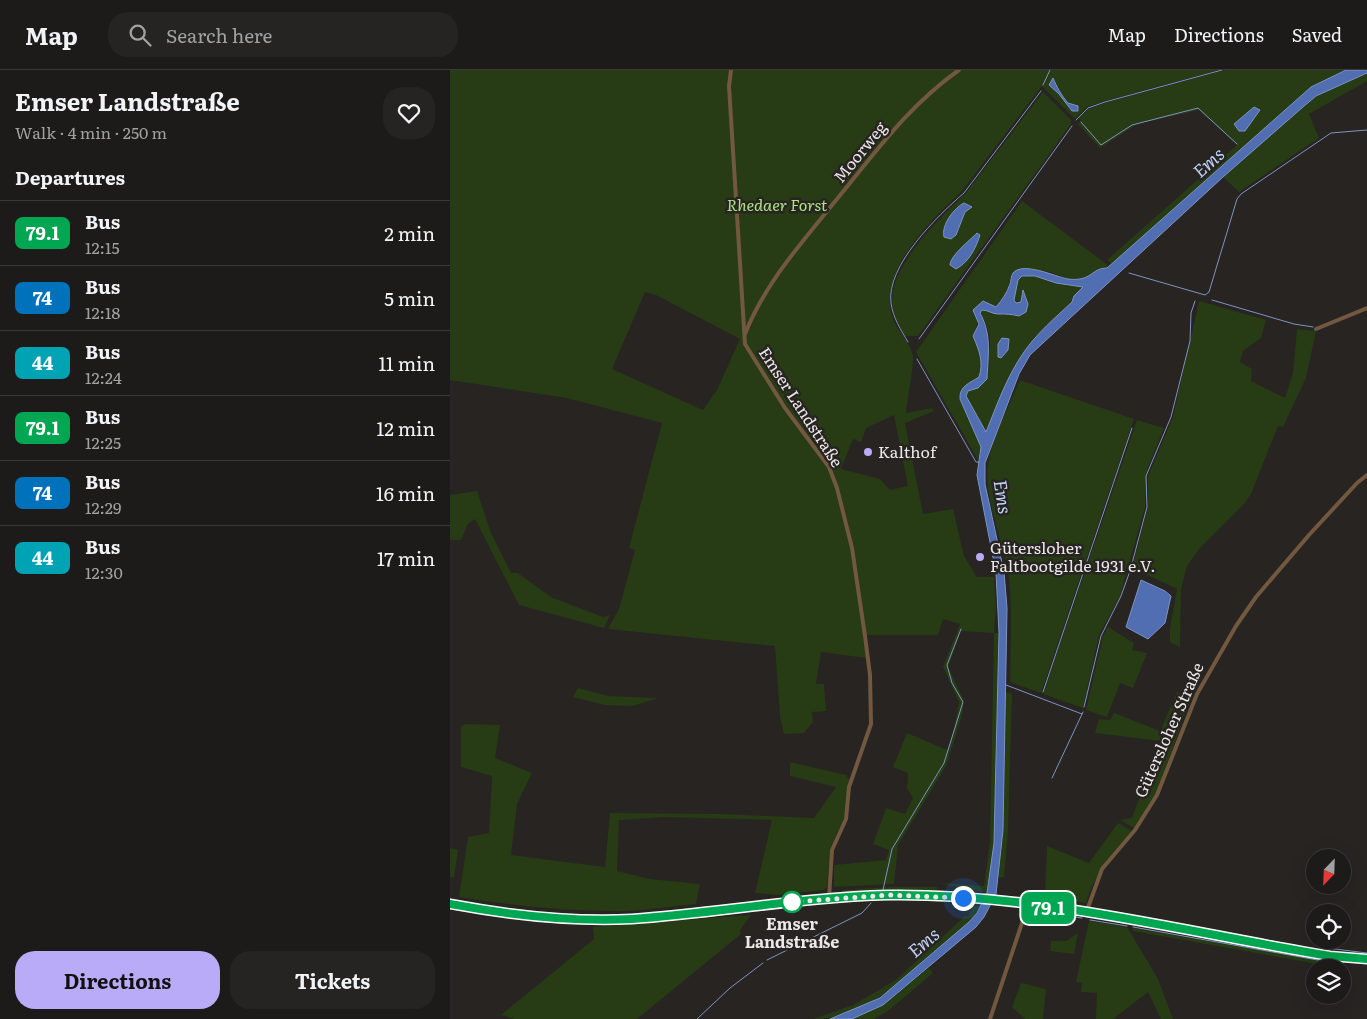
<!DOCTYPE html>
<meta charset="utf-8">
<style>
body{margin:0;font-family:Literata,serif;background:#252423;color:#f1f3f6;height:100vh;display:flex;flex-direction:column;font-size:19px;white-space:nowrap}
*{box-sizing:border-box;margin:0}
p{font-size:16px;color:#a0a1a2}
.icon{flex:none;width:28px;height:28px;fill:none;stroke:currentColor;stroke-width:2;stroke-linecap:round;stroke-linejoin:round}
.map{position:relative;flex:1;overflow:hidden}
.drawer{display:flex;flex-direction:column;background:#1d1b1a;width:450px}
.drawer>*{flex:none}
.badge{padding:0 10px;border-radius:8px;font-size:18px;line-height:32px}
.needle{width:32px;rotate:203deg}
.controls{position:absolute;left:856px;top:779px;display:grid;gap:10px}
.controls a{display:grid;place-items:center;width:45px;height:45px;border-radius:50%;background:#1d1b1a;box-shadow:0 5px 20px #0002,0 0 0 1px #3b3939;font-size:25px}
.you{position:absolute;width:25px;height:25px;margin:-12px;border:4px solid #fff;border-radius:50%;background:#1a73e8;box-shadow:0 0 0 8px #1a73e833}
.map>.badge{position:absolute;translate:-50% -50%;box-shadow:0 0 0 2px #fff}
h2{padding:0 15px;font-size:19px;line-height:45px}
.round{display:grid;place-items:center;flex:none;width:52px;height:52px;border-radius:20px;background:#252423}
.head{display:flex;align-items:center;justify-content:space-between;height:85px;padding:0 15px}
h1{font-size:24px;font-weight:700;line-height:38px}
.button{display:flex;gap:10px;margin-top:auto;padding:10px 15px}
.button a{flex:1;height:58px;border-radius:20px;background:#b9abf7;color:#111;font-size:20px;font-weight:700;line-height:58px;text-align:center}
.button a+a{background:#252423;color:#f1f3f6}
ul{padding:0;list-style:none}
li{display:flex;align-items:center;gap:15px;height:65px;padding:0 15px;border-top:1px solid #3b3939}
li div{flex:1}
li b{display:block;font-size:19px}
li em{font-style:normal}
li .badge{min-width:55px;font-weight:700;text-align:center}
header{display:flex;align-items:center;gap:30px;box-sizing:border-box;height:70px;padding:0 25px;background:#1d1b1a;border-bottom:1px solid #3b3939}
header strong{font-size:24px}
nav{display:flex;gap:28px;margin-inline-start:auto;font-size:18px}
.search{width:350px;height:45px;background:#252423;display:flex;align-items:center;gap:12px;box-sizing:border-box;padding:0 18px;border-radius:20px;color:#a0a1a2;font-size:19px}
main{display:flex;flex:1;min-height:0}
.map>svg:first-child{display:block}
.green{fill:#273b14;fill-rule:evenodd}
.water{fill:#506eb1;stroke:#7e93c2;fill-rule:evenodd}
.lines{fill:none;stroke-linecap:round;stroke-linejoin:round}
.stream{stroke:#7e93c2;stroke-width:1}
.minor{stroke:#71583f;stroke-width:4}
.secondary{stroke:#9c744c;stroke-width:5.5}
.line-casing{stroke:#fff;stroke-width:11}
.line{stroke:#00a651;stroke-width:8}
.walk{stroke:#ebe9e8;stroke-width:5;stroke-dasharray:0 9}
.poi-dot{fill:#b9abf7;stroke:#272422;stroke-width:2}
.stop-dot{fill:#fff;stroke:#00a651;stroke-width:2.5}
.labels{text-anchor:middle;stroke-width:5;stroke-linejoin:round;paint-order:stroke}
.street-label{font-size:16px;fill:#ebe9e8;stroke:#272422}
.park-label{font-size:16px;font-style:italic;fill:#ade380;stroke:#272422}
.poi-label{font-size:16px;fill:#ebe9e8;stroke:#272422;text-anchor:start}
.stop-label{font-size:16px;font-weight:bold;fill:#ebe9e8;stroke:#272422}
.water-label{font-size:18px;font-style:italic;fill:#bfd2f7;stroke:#272422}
</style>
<header>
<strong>Map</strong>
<div class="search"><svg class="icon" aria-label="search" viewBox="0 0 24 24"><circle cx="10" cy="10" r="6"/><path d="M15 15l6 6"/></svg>Search here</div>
<nav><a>Map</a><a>Directions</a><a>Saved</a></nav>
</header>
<main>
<section class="drawer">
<div class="head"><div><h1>Emser Landstraße</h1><p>Walk · 4 min · 250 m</p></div><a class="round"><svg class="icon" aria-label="heart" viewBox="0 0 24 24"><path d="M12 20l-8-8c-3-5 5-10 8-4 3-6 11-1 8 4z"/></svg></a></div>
<h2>Departures</h2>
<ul>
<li><span class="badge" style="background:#00a651;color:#fff">79.1</span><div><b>Bus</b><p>12:15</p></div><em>2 min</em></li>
<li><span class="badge" style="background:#0072bc;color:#fff">74</span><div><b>Bus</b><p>12:18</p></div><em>5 min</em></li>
<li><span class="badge" style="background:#00a3b4;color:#fff">44</span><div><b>Bus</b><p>12:24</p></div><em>11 min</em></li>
<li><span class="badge" style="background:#00a651;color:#fff">79.1</span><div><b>Bus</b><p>12:25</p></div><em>12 min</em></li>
<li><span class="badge" style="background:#0072bc;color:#fff">74</span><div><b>Bus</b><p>12:29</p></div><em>16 min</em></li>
<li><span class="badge" style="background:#00a3b4;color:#fff">44</span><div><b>Bus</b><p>12:30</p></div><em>17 min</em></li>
</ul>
<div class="button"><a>Directions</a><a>Tickets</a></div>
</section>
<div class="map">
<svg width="917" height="949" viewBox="0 0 917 949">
<rect width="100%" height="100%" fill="#272422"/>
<g class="green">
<path d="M0,0H769L655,31L637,37L625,49L592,16L512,121C481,150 426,202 443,249C447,260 462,275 463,286C464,295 457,331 456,343L482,338L484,341L455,353L473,444L503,439L514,486L527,507H544L546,536L544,563H549C548,649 553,738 537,823L489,813L534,816L540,771L544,563L511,561L498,597L514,631L512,645L496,696L448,775L444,814L384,817V795L436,790L439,780L423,774L436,738L455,744L463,728L457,718L458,703L443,697L457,663L497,680L504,659L509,632L493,597L510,554L493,549L488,565H413L416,588L371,582L366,614H374L376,641L362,642L363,652L354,663L334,664L330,647L325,576L158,559L169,539L185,480L179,478L212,353L117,328L0,310ZM195,222L206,225L290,269L267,320L253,340L162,299ZM444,345L458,416L440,420L430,409L391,399L403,369L411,372L416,358Z"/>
<path d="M775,0H896L861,18L662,194L657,190L787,75L749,40L687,54L650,78L628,54L631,51L628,48L638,39L655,33Z"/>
<path d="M917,3V11L859,44L869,68L789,122L773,107L866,26Z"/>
<path d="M593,22L621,50V54L468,266H455C449,255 442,243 442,230C442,194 490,147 515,124Z"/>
<path d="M572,131L659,196L635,210L618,209L600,202L579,199L562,204L556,223L546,237L533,231C529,244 528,255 523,266C529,280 534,292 529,307L522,311L510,329L531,377L528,390L466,282Z"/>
<path d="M572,206H585L606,213L634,216L624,226L622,232L588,264L562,301L536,363L516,326L518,321L537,297C536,287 540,281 540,273C540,262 535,251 530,243L532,240C538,240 542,244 548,244C556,245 561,244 569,246L578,234L573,220L571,232L563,230L568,210Z"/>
<path d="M749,231L816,250L811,268L793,281L790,292L802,299L801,311L835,328L843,303L847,259L866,261L856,308L833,357L828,356L801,424L794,434L749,479L737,496L731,519L730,577L720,572V558L727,519L682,498L698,437V406L723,347Z"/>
<path d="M570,310L684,349L591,623L560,612C560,575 563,538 558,501C552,469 533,425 538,393C543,365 559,336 570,310Z"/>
<path d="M687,350L714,358L697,400L695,437L670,526L649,565L633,638L593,624Z"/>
<path d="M27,421L41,463L61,503H68L101,527L153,547L160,545L154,558L69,535L25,449L18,454L11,470H0V425Z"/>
<path d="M658,557L684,573L682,580L697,583L683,618L670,613L657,647L636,640L653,566Z"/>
<path d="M128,618L158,626L209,628L182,636L155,635L123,627Z"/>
<path d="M555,622L562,624L558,761L554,807L547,808L553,760Z"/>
<path d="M727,622L741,628L706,724L684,758L670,750L682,748L693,718L700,720L719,672L645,663L649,649L660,650L664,643L710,661Z"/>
<path d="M16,654L50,655L45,688L82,703L67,734L61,785L155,797L160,743L270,744L364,748L386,717L340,706V692L396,705L399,709L394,748L380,779L377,817L374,820L328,825L305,823L322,750L216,747L169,750L167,801L200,809L250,814L246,834C223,836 200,840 177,841C121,842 65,836 9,827L18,767L39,763L42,706L11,697V656Z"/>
<path d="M668,753L682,761C660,785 646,801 636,833L595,826L597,776L639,793Z"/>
<path d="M0,778L8,780L4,808L0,807Z"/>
<path d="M439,817H487V820L388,823L394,820Z"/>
<path d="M531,835C522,853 504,866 488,879C452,911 414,949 363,949L403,935L446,910L515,846L518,847L523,836Z"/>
<path d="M301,845L290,860L291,864L187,949H65L51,945L144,869L143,857Z"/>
<path d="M639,851L677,857L708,909L723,949H711L698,922L663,949H646L647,923L631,922L632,913L626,912Z"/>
<path d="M683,858L873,891V895L683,861Z"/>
<path d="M628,863L624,884L600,881L601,871H616Z"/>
<path d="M479,898L483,903L438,941L424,949H402L432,935Z"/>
<path d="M571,913L596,919L593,949H575L562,937Z"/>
</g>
<g class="water">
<path d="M896,0H917V3L866,26L853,37L773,107L580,285L569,304L535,393V414L554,502L557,538L553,760L546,824L534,847L526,857L433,935L402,949H380L430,928L519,852L527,843L537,823L544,773L549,563L546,503L527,405L531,377L510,329C509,316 520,313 529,307C534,292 529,280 523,266L529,254L523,240L533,231L546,237C552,230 557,223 560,214C561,211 561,206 563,203C573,191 606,207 618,209C642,212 641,198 657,198L861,17ZM572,206H585L606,213L633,217L624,226L622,232C605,248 587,263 574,282C557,306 547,335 536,362L516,326L518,321L528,318L537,309C538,284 542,265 530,243L532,240C538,240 542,244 548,244C556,244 561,244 569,246L576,242L578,234L573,220L571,232L566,233L564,230L568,210Z"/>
<path d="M603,8C607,17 611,25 618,33L628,36V41H622L609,24L599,15Z"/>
<path d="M804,37L810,40L795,61H789L784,54Z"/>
<path d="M514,133L522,137L515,142L506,165L501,169L494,167C491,155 504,138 514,133Z"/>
<path d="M527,163L530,165C526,178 519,192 506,199L500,195C500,186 520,170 527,163Z"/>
<path d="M552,268L559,269L558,280L551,288L548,287V274Z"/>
<path d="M691,510L715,521L721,526L715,553L698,569L676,557Z"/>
</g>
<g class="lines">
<g class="stream">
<path d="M593,15L600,0"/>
<path d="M626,50L638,38L655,32L772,0"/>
<path d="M631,52L651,75L682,55L748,38L787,74"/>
<path d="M679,203L755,225L759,222L787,129L791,124L881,63L917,60"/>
<path d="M762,230L844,254L863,257"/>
<path d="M469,269L622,56"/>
<path d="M458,272C451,260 443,248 441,233C436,196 487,146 514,123L591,21"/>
<path d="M467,289L526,392H529"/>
<path d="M556,615L632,644"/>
<path d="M593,622L682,358"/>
<path d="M634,637L651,566L671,526L680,501L697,437L696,406L721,347L740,271L741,243L745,231"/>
<path d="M602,708L633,642"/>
<path d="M433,820L442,779L494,693L513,632L502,613L497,595L511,559"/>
<path d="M579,844L585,841L632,848"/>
<path d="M640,850L677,856"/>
<path d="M683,857L873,891"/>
<path d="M869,877L917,883"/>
<path d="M317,890L412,843L421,833"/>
<path d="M247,949L280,918L313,893"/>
</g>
<g class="minor">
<path d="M281,0L279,16L295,274L335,338L379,397L387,418L402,478L415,566L420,605L421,654L399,717L396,749L382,780L379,828"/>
<path d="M866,259L917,238"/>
<path d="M295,264C315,213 353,171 387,129C425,83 459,35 509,0"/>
<path d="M636,843L652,799L685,760L707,725L747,624L786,556L806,527L859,465L907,413L917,405"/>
<path d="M540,949L578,835"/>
</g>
<path class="secondary" d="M0,834C59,845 120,851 180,849C282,844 383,822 485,826C631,832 772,876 917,889"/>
</g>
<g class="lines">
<g class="line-casing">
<path id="line" d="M0,834C59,845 122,852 182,849C268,843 353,827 439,825C586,823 735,862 880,886L917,889"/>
</g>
<use href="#line" class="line"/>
<path class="walk" d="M342,832L439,825L513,828"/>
</g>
<g class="poi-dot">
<circle cx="418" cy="382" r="5"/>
<circle cx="530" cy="487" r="5"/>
</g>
<circle class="stop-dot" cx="342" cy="832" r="10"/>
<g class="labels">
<g class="street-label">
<text transform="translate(410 82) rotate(-51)" y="6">Moorweg</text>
<text transform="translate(351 337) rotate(57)" y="6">Emser Landstraße</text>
<text transform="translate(719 660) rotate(-66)" y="6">Gütersloher Straße</text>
</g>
<g class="park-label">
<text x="327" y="141">Rhedaer Forst</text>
</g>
<g class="poi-label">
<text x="428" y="388">Kalthof</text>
<text x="540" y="484">Gütersloher<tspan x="540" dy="18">Faltbootgilde 1931 e.V.</tspan></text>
</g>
<g class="stop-label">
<text x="342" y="860">Emser<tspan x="342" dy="18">Landstraße</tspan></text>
</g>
<g class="water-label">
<text transform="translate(759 93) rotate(-42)" y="6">Ems</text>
<text transform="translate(552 427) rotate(81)" y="6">Ems</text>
<text transform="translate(474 873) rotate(-41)" y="6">Ems</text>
</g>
</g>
</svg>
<div class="controls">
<a><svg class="needle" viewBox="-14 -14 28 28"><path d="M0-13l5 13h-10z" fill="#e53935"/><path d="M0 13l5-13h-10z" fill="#a0a1a2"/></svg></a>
<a><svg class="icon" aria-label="locate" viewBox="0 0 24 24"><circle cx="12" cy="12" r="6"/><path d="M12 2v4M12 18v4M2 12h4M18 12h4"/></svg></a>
<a><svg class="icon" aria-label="layers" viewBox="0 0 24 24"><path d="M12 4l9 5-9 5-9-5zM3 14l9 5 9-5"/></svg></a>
</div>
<div class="you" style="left:513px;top:828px"></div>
<b class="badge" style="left:598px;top:838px;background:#00a651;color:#fff">79.1</b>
</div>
</main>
